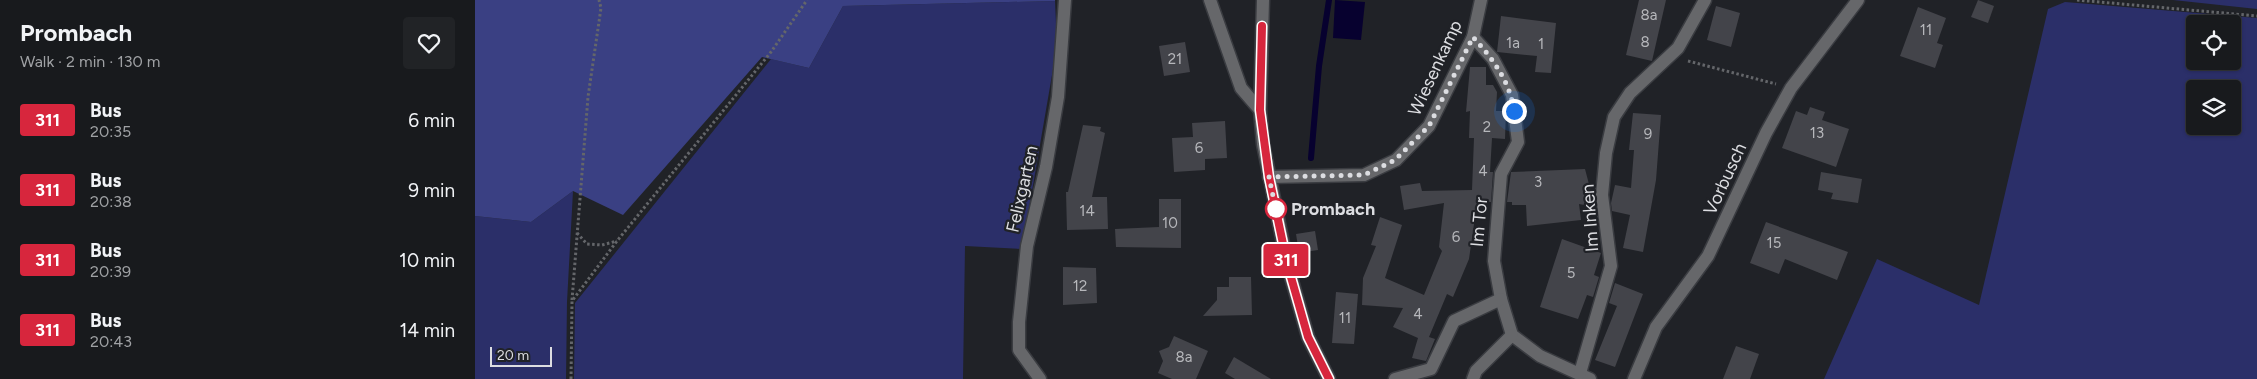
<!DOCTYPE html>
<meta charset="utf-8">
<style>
body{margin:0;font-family:Figtree,sans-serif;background:#212326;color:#f1f3f6;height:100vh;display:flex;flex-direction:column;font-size:19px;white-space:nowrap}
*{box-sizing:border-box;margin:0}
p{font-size:16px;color:#9fa1a4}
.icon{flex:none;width:28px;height:28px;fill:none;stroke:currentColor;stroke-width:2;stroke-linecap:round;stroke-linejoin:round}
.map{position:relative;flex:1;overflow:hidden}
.panel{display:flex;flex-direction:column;background:#181a1d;width:475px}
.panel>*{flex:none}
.badge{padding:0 10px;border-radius:4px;font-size:18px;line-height:32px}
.tools{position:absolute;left:1711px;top:15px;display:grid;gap:10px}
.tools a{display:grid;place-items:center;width:55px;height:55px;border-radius:5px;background:#181a1d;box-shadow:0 1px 4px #0004,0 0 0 1px #36383b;font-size:25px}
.scale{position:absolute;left:15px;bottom:12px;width:62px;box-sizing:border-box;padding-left:5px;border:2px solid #dcdde1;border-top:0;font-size:14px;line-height:18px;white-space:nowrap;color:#dcdde1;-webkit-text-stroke:4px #202227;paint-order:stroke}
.you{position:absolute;width:25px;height:25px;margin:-12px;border:4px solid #fff;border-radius:50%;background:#1a73e8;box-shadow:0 0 0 8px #1a73e833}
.map>.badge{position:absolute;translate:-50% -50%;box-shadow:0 0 0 2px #fff}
.round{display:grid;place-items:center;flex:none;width:52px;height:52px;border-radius:5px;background:#212326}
.summary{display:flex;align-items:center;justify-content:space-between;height:85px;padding:0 20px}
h1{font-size:24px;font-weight:700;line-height:38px}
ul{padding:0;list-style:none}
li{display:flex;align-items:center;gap:15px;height:70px;padding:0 20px}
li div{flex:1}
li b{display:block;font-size:19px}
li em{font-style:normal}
li .badge{min-width:55px;font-weight:700;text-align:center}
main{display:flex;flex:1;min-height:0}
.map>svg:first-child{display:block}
.green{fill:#2b2f69;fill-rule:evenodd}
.forest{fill:#3a4083}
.water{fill:#07012f}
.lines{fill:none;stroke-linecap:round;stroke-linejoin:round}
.stream{stroke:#07012f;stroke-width:6}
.building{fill:#43444a}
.minor-casing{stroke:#3a3c41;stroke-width:15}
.path{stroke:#64666a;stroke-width:3;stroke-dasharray:2.5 2.5;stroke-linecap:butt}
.minor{stroke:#66676a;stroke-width:12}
.line-casing{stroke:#fff;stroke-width:11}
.line{stroke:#d7263d;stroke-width:8}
.walk{stroke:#dcdde1;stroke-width:5;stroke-dasharray:0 9}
.stop-dot{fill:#fff;stroke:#d7263d;stroke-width:2.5}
.labels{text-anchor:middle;stroke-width:4.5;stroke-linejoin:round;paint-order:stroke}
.number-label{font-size:15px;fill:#b6b7bb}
.street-label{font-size:18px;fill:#dcdde1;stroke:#202227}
.stop-label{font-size:18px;font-weight:bold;fill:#dcdde1;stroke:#202227;text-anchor:start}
</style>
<main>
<section class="panel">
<div class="summary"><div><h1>Prombach</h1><p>Walk · 2 min · 130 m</p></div><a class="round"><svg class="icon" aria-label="heart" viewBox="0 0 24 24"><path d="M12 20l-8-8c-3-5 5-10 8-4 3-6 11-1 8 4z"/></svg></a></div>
<ul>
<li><span class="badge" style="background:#d7263d;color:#fff">311</span><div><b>Bus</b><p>20:35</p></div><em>6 min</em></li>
<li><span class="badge" style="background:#d7263d;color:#fff">311</span><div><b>Bus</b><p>20:38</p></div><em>9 min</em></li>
<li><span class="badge" style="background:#d7263d;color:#fff">311</span><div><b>Bus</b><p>20:39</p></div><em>10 min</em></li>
<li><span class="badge" style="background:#d7263d;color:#fff">311</span><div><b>Bus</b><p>20:43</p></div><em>14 min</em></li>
</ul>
</section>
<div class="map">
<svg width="1782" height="379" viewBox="0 0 1782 379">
<rect width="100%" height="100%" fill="#202227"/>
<g class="green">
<path d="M1698,0H1782V9Z"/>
<path d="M580,1L582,46L547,249L490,246L488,379H99L100,303L296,59L334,68L368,6Z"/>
<path d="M1590,2L1782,18V379H1349L1402,259L1504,305L1573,9ZM1720,24H1758V61H1720ZM1720,89H1758V126H1720Z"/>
<path d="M98,191L92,302L91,379H0V216L56,222Z"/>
</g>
<path class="forest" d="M0,0H580V1L368,6L334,68L287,57L148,215L98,191L56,222L0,216Z"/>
<path class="water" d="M860,0L890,2L886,40L858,38Z"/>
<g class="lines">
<path class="stream" d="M836,158L844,66L854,0"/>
</g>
<g class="building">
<path d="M1164,0H1191L1177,61L1151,55Z"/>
<path d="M1503,0L1519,6L1513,23L1496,17Z"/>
<path d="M1241,6L1265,13L1256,47L1232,40Z"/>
<path d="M1443,7L1471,18L1462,43L1468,45L1460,68L1425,56Z"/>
<path d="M1026,16L1081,23L1076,73L1060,72L1062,56L1022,52Z"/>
<path d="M710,42L715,72L689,76L684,46Z"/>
<path d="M995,67H1011V85H1018L1022,92L1021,111H1031L1030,139L1017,138L1015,172H1018L1016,202L1002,203L994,259L978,297L972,294L954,337L960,339L951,361L937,358L943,338L918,327L928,308L887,305L888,278L901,246L896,245L905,217L927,225L910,278L949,295L967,251L964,247L969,203L929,210L925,186L945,183L947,191L997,190L999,138H994L995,111L991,112Z"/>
<path d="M1335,107L1350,112L1347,120L1374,129L1361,167L1307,148L1321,111L1332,115Z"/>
<path d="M1158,113L1186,115L1181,180L1168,252L1148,248L1155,215L1137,211L1136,203L1140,185L1156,188L1159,150H1154Z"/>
<path d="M750,121L752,158L730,159V170L699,172L697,138L718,137L717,123Z"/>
<path d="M608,125L626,127L625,131L630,133L617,197H632L633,229L592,230L591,192H593Z"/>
<path d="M1110,169L1120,207L1104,204L1106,220L1052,226L1051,205H1037V202H1032L1036,172Z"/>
<path d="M1346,172L1387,179L1383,203L1356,199L1358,193L1343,190Z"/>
<path d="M684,199H706V248L641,247L640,229L684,227Z"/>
<path d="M1291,222L1373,252L1362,280L1310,259L1304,274L1275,263Z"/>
<path d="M840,231L843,250L824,253L821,234Z"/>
<path d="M1087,239L1126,253L1119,275L1124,277L1118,297L1112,295L1103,319L1065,307Z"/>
<path d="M588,267L621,268L622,303L588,305Z"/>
<path d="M754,277H776L777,315L728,316L742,300V287H754Z"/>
<path d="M1140,283L1168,294L1140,367L1120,360L1142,306L1134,303Z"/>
<path d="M861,292L883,294L879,344L857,343Z"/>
<path d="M699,336L733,351L721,379H697L683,373L688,361L684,351L694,347Z"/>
<path d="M1261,346L1284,354L1275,379H1248Z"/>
<path d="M759,357L796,379H760L750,373Z"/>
</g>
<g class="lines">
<g class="minor-casing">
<g id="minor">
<path d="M735,0L766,88L785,110"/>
<path d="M788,0L785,110L788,144L812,263L833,337L854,379"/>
<path d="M998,37L1018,59L1037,95L1043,142L1026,174L1019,261L1026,299L1037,335L1065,356L1115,379"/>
<path d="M794,177L889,175L921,160L954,126L998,37L1006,0"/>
<path d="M1105,373L1136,266L1127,195L1131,153L1139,117L1155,93L1203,48L1230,0"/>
<path d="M565,379L544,350V322L552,246L571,167L583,97L590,0"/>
<path d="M920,379L956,369L979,321L1026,299"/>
<path d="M998,379L1001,371L1037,335"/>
<path d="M1159,379L1181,327L1233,256L1291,133L1316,88L1383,0"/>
</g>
</g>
<g class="path">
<path d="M1602,0L1782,16"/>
<path d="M1213,61L1301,84"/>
<path d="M102,233L112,244L127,245L142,241"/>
<path d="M97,300L113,97L126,8L124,0"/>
<path d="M96,379L97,301L142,241L296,52L332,0"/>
</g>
<use href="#minor" class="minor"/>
</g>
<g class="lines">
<g class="line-casing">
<path id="line" d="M787,26L785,110L794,177L812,263L833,337L854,379"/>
</g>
<use href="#line" class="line"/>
<path class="walk" d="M801,209L802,215L794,177L889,175L920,160L954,126L998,37C1017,58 1035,81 1039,111"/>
</g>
<circle class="stop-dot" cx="801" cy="209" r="10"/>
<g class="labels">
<g class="number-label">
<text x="1174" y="20">8a</text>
<text x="1451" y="35">11</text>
<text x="1170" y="47">8</text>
<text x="1038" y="48">1a</text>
<text x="1066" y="49">1</text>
<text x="700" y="64">21</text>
<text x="1012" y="132">2</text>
<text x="1342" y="138">13</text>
<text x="1173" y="139">9</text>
<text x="724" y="153">6</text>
<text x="1008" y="176">4</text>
<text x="1063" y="187">3</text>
<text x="612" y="216">14</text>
<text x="695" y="228">10</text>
<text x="981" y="242">6</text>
<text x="1299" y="248">15</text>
<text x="1096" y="278">5</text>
<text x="605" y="291">12</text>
<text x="943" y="319">4</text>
<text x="870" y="323">11</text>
<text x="709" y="362">8a</text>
</g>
<g class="street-label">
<text transform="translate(960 68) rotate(-65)" y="6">Wiesenkamp</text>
<text transform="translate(1250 179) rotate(-65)" y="6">Vorbusch</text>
<text transform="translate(547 189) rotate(-77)" y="6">Felixgarten</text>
<text transform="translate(1115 218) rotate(-94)" y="6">Im Inken</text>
<text transform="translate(1004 222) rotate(-85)" y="6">Im Tor</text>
</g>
<g class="stop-label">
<text x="816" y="215">Prombach</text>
</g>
</g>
</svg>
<div class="tools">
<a><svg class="icon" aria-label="locate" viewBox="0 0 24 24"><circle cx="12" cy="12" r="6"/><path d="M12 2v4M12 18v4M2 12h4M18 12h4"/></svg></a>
<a><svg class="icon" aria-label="layers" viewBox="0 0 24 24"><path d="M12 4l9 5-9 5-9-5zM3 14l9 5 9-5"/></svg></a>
</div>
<div class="scale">20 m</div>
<div class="you" style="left:1039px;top:111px"></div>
<b class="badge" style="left:811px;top:260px;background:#d7263d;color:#fff">311</b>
</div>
</main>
